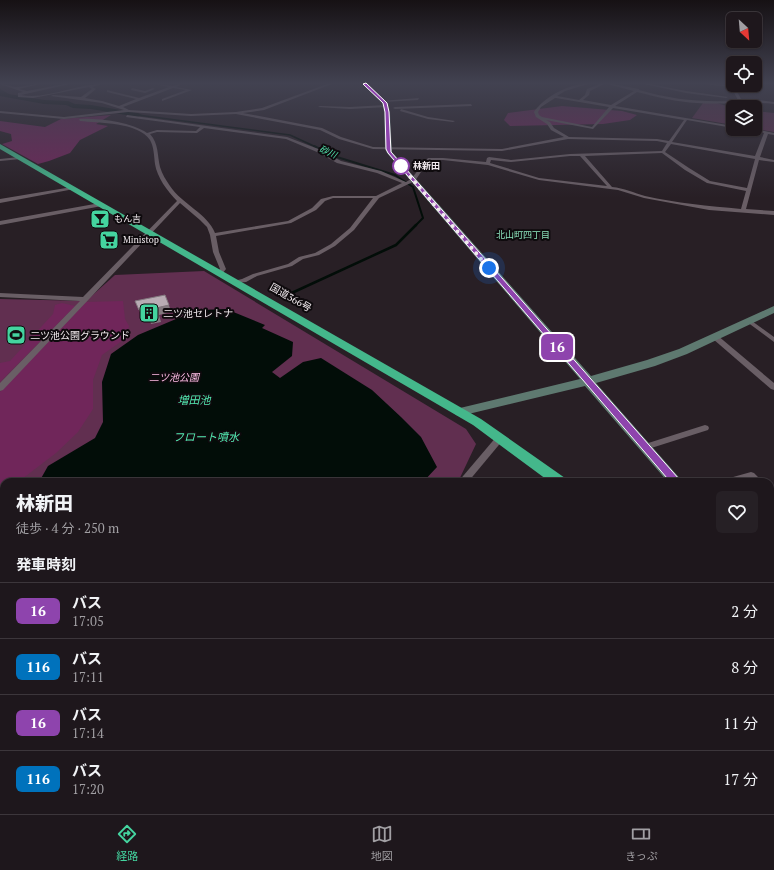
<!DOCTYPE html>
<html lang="ja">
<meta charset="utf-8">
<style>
body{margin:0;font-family:"PT Serif","Noto Sans JP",serif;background:#262025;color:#f1f3f6;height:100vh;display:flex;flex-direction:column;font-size:15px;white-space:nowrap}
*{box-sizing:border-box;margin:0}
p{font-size:13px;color:#a19fa3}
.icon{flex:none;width:22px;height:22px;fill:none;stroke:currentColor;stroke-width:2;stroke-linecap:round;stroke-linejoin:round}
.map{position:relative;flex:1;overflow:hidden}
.panel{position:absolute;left:0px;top:478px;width:774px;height:336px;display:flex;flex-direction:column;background:#1e171c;border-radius:12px 12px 0 0;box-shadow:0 1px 3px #0004,0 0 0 1px #3c363b}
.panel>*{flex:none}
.badge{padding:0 8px;border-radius:6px;font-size:14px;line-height:26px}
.needle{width:26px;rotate:154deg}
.tools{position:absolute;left:726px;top:12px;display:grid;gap:8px}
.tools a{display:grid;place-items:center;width:36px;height:36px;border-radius:6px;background:#1e171c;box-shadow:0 1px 3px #0004,0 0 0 1px #3c363b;font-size:20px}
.you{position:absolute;width:20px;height:20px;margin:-10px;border:3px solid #fff;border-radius:50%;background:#1a73e8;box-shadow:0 0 0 6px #1a73e833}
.map>.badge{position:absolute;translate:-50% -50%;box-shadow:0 0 0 2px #fff}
h2{padding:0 16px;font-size:15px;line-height:36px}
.round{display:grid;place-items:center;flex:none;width:42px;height:42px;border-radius:6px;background:#262025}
.headline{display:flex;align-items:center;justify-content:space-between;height:68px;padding:0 16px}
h1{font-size:19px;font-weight:800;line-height:30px}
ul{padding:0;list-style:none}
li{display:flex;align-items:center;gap:12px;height:56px;padding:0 16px;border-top:1px solid #3c363b}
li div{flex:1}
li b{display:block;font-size:15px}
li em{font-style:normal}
li .badge{min-width:44px;font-weight:700;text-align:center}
.dock{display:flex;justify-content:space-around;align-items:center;height:56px;border-top:1px solid #3c363b;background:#1e171c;font-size:11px;color:#a19fa3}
.dock a{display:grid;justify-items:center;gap:2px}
.dock .selected{color:#44d49f}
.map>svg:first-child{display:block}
.green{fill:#612f50}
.forest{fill:#70265a}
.water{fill:#020d08}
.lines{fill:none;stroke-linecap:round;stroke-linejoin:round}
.stream-far2{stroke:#020d08;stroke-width:1.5}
.stream-far1{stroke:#020d08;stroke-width:2}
.stream{stroke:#020d08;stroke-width:2.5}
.river{fill:#020d08;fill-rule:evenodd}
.street{fill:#695e65;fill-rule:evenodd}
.secondary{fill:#5e7970;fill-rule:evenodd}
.highway{fill:#44b78b;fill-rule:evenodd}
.shaded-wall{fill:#82787e}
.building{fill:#b9acb4;stroke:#82787e}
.line{fill:#8e44ad;stroke:#fff}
.walk{stroke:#f1eaee;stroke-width:4;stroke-dasharray:0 7.2}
.stop-dot{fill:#fff;stroke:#8e44ad;stroke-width:2}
.labels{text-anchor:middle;stroke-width:4;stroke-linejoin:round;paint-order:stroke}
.far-water-label{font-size:9px;font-style:italic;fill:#54eab2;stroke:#0e0a0d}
.far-stop-label{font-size:9px;font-weight:bold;fill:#f1eaee;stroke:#0e0a0d;text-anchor:start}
.far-poi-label{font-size:9px;fill:#f1eaee;stroke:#0e0a0d;text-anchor:start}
.far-neighbourhood-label{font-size:9px;fill:#8de3bd;stroke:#0e0a0d}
.street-label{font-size:10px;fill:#f1eaee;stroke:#0e0a0d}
.poi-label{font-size:10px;fill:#f1eaee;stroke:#0e0a0d;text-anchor:start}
.park-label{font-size:10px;font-style:italic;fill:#febde6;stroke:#0e0a0d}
.water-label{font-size:11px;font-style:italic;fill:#54eab2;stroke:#0e0a0d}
</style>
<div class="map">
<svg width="774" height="814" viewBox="0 0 774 814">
<rect width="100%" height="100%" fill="#281f25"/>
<g class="green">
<path d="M703,103H717L733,108V125L692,118Z"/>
<path d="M755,111L774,113V132L755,129Z"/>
<path d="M204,271L466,429L476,444L458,482H4V810H108L106,814H0V299L86,301L115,275Z"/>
</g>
<g class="forest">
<path d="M562,106L622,111L637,115L630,120L603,124L510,126L504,120L508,113Z"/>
<path d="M111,115L96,124L108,126L80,140L70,153L49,161L38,164L2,144L12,141L11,134L0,131V121L45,127L61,119Z"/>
<path d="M123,301L125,319L129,326L126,338L102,355L93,380V409L78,432L56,453L18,482H4V495L0,499V392L86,302Z"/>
<path d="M62,303L75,306L0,382V363L10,361L53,314L55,305Z"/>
</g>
<g class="water">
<path d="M226,309L265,325L262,328L293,342L292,356L272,372L280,378L303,362L321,358L372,390L401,417L421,437L437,467L423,482H39L48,466L95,438L103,422L102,382L111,354L138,335L176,319L201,310Z"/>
<path d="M4,748V810H46L50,814H0V749Z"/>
</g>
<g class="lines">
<path class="stream-far2" d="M138,115L290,135L316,147"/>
<path class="stream-far1" d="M314,146L337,157L395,175L413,187L423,218L415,226"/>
<path class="stream" d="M283,297L396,245L416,225"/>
<path class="river" d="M0,89L9,94L44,100L68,101L75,104L91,105L138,113L142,115L138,117L91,109L73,108L66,105L44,104L0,96Z"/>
<g class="street">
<path d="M0,84C6,84 11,87 16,87C24,87 32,84 40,84L19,89L27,91L64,84H70L21,95C46,100 76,84 102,84L92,87L96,89L85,98L102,101L119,106L136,99L107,92V90L139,98L169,87L155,84L172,86L182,84L176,87L192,90L162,101V99L186,90L173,88L123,107L129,110L191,114L236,112L262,108L327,84H332L264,110L243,113L322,128L341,137L373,147L502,149L564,137L551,130L547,124L536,117L534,112C544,97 570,83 588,84L565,91L557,96L579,100L585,95L587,89L600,84H604L590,91L589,95L583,100L611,105L634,91L607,84H613L639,89V90C678,101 707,103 747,100L749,99L774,102V104C749,101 723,105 697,103C677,102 657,97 637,92L615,106L733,126V128L687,120L672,142L755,156L764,133L745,129H754L774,133V135L768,134L760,157L774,160V162L759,160L746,209L774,211V215L709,210L644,198L618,190L539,180L488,165L443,160H429L415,181L379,198L354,230L335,246L319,255L303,259L292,266L257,276L246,282L234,283V281L242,279L253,274L288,264L299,257L315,253L331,244L350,228L373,198H333L325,201L316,210L291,223L216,236L219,252L226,269L222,274L220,275L217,273L220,269L213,252L210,235L207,227L200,220L180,203L3,390L0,391V383L80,301L0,297V293L83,297L177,201C167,191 157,177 155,164C154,156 154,147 150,140C138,122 99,123 80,121L79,119C98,118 131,122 147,133L157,130L196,131L200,127L126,117L127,115L287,137L321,150L341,161L381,171L406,182L411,179L428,158H443L486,162L487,158L489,157L511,160L570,154L662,151L667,143L657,141L568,139L502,151L373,149L339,139L320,130L236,114L191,116L128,112L64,119L0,113V111L64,117L124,110L102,103L51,96L53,95L81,97L92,89L89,87L33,98L18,97V93L23,92ZM555,98H556L609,107L592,127L542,117L539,115L538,112L541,107ZM613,108L684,120L669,141L657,139L569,137L554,128L550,122L546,120L593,129ZM204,128L286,139L317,152L337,163L377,173L402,183L376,196H333L321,199L312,208L288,221L215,233C208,214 182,204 170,186C166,180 162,174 160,167C157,155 159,144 150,134L157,132L197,133ZM671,144L755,159L747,188L710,181L689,168L665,152ZM662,153L685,170L707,183L746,191L741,209C709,206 676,203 645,196C634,193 624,188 612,187L585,156ZM570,156H580L607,186L539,178L490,163L491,160L511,162Z"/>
<path d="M644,84H650L686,91L728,97L726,98L686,93Z"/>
<path d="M704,84L737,85L734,86L741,99L738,100L731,87Z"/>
<path d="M132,88L145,91L153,88L155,89L145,93L131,90Z"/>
<path d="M419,98L418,100L383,102L381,101Z"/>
<path d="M471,104L472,106L395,109L393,108L395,107Z"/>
<path d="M386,105L387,107L350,109L318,107L320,106L350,107Z"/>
<path d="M401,109L428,117L455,121L453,122L428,119L400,111Z"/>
<path d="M19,157L21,158V159L0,161V159Z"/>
<path d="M72,187H74V189L0,203V199Z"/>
<path d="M100,203L102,204V206L0,225V221Z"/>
<path d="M749,319L774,337V342L747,322V320Z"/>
<path d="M713,335H717L774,383V390L771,389L713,339L712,337Z"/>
<path d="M705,425L708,426L709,428L708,430L645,450L642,449L641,447L642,445Z"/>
<path d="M500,435L503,436L504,438L503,440L468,482H458L497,436Z"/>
<path d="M751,472L754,473L763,482H752L750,480L742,482H724L726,479Z"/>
<path d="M770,490L774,492V502L770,500Z"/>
<path d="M774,528V536L770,537V529Z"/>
<path d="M0,636L4,638V653L0,651Z"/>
<path d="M116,810H130L132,814H118Z"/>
</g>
<g class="secondary">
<path d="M363,84H368L388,103L390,112L392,152L591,376L647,360L679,349L774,306V313L687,354L655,366L596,383L683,482H668L585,386L460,416L456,415L454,412L456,409L460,408L580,379L387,153L385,149L384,112L382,103Z"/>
<path d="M770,583L774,585V604L770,602Z"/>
</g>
<g class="highway">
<path d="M0,144L481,419L565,478L567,482H550L473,425L0,149Z"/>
<path d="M770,639L774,641V660L770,658Z"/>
</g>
</g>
<g class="shaded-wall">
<path d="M169,305L171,312L159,315L161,322L151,324L149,317L156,308Z"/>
<path d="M146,308L149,315L142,317L139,310Z"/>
</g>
<path class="building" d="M165,295L169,305L156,308L159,315L149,317L146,308L139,310L135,301Z"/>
<linearGradient id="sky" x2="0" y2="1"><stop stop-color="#161114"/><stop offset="0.42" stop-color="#424251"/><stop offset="1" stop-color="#424251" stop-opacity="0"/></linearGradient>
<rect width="774" height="198" fill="url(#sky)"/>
<path class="line" d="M366,83L387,103L389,112L391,152L679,479L680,482L679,485H673L388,153L386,149L385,112L383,103L363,84Z"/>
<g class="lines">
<path class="walk" d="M401,166L489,268"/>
</g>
<defs>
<g id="bar-square" transform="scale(1)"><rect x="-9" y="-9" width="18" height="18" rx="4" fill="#44d49f" stroke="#0e0a0d"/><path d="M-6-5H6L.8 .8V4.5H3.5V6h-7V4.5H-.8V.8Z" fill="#111"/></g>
<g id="supermarket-square" transform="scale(1)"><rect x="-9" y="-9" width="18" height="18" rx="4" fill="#44d49f" stroke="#0e0a0d"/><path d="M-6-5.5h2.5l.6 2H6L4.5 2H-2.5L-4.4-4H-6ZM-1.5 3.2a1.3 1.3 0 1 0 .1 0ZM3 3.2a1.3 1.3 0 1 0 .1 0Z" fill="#111"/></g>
<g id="building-square" transform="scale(1)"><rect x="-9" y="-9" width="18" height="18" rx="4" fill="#44d49f" stroke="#0e0a0d"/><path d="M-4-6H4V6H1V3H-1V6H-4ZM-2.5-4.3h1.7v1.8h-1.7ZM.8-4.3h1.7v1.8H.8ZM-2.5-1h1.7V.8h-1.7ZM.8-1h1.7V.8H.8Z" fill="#111"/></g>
<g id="stadium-square" transform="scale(1)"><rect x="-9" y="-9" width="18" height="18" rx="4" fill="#44d49f" stroke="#0e0a0d"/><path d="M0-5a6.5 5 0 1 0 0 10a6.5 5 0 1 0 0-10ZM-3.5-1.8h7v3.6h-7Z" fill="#111"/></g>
</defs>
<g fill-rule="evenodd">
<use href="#bar-square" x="100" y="219"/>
<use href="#supermarket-square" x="109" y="240"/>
<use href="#building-square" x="149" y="313"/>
<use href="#stadium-square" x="16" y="335"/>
</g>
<circle class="stop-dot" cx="401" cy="166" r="8"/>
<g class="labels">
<g class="far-water-label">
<text transform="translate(328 152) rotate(24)" y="3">砂川</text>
</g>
<g class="far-stop-label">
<text x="413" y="169">林新田</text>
</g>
<g class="far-poi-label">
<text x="114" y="222">もん吉</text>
<text x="123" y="243">Ministop</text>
</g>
<g class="far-neighbourhood-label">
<text x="523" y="238">北山町四丁目</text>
</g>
<g class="street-label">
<text transform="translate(291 297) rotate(30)" y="4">国道366号</text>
</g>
<g class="poi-label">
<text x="163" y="317">二ツ池セレトナ</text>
<text x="30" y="339">二ツ池公園グラウンド</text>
</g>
<g class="park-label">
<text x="174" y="381">二ツ池公園</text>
</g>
<g class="water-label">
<text x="194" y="404">増田池</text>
<text x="206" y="441">フロート噴水</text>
</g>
</g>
</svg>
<div class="tools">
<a><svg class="needle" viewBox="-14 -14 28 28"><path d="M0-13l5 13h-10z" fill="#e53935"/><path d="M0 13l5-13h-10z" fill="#a19fa3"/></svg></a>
<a><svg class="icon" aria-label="locate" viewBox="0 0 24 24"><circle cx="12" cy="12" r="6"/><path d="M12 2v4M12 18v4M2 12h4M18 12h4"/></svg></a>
<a><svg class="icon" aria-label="layers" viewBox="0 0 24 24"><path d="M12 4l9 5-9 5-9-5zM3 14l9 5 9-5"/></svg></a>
</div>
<div class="you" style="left:489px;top:268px"></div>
<b class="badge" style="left:557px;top:347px;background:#8e44ad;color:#fff">16</b>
<section class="panel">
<div class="headline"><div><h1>林新田</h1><p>徒歩 · 4 分 · 250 m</p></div><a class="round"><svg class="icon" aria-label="heart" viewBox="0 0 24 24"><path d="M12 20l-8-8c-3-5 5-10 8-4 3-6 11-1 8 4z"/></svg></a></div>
<h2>発車時刻</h2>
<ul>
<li><span class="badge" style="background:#8e44ad;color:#fff">16</span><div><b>バス</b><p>17:05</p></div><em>2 分</em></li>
<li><span class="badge" style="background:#0072bc;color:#fff">116</span><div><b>バス</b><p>17:11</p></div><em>8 分</em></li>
<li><span class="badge" style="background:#8e44ad;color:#fff">16</span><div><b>バス</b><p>17:14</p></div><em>11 分</em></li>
<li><span class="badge" style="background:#0072bc;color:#fff">116</span><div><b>バス</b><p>17:20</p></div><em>17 分</em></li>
</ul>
</section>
</div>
<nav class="dock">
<a class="selected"><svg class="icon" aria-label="directions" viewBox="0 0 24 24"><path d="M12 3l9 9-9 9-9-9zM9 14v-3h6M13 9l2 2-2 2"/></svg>経路</a>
<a><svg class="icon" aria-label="map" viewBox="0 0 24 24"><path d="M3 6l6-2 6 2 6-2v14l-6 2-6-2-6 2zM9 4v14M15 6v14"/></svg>地図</a>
<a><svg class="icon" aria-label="tickets" viewBox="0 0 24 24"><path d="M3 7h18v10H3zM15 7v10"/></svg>きっぷ</a>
</nav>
